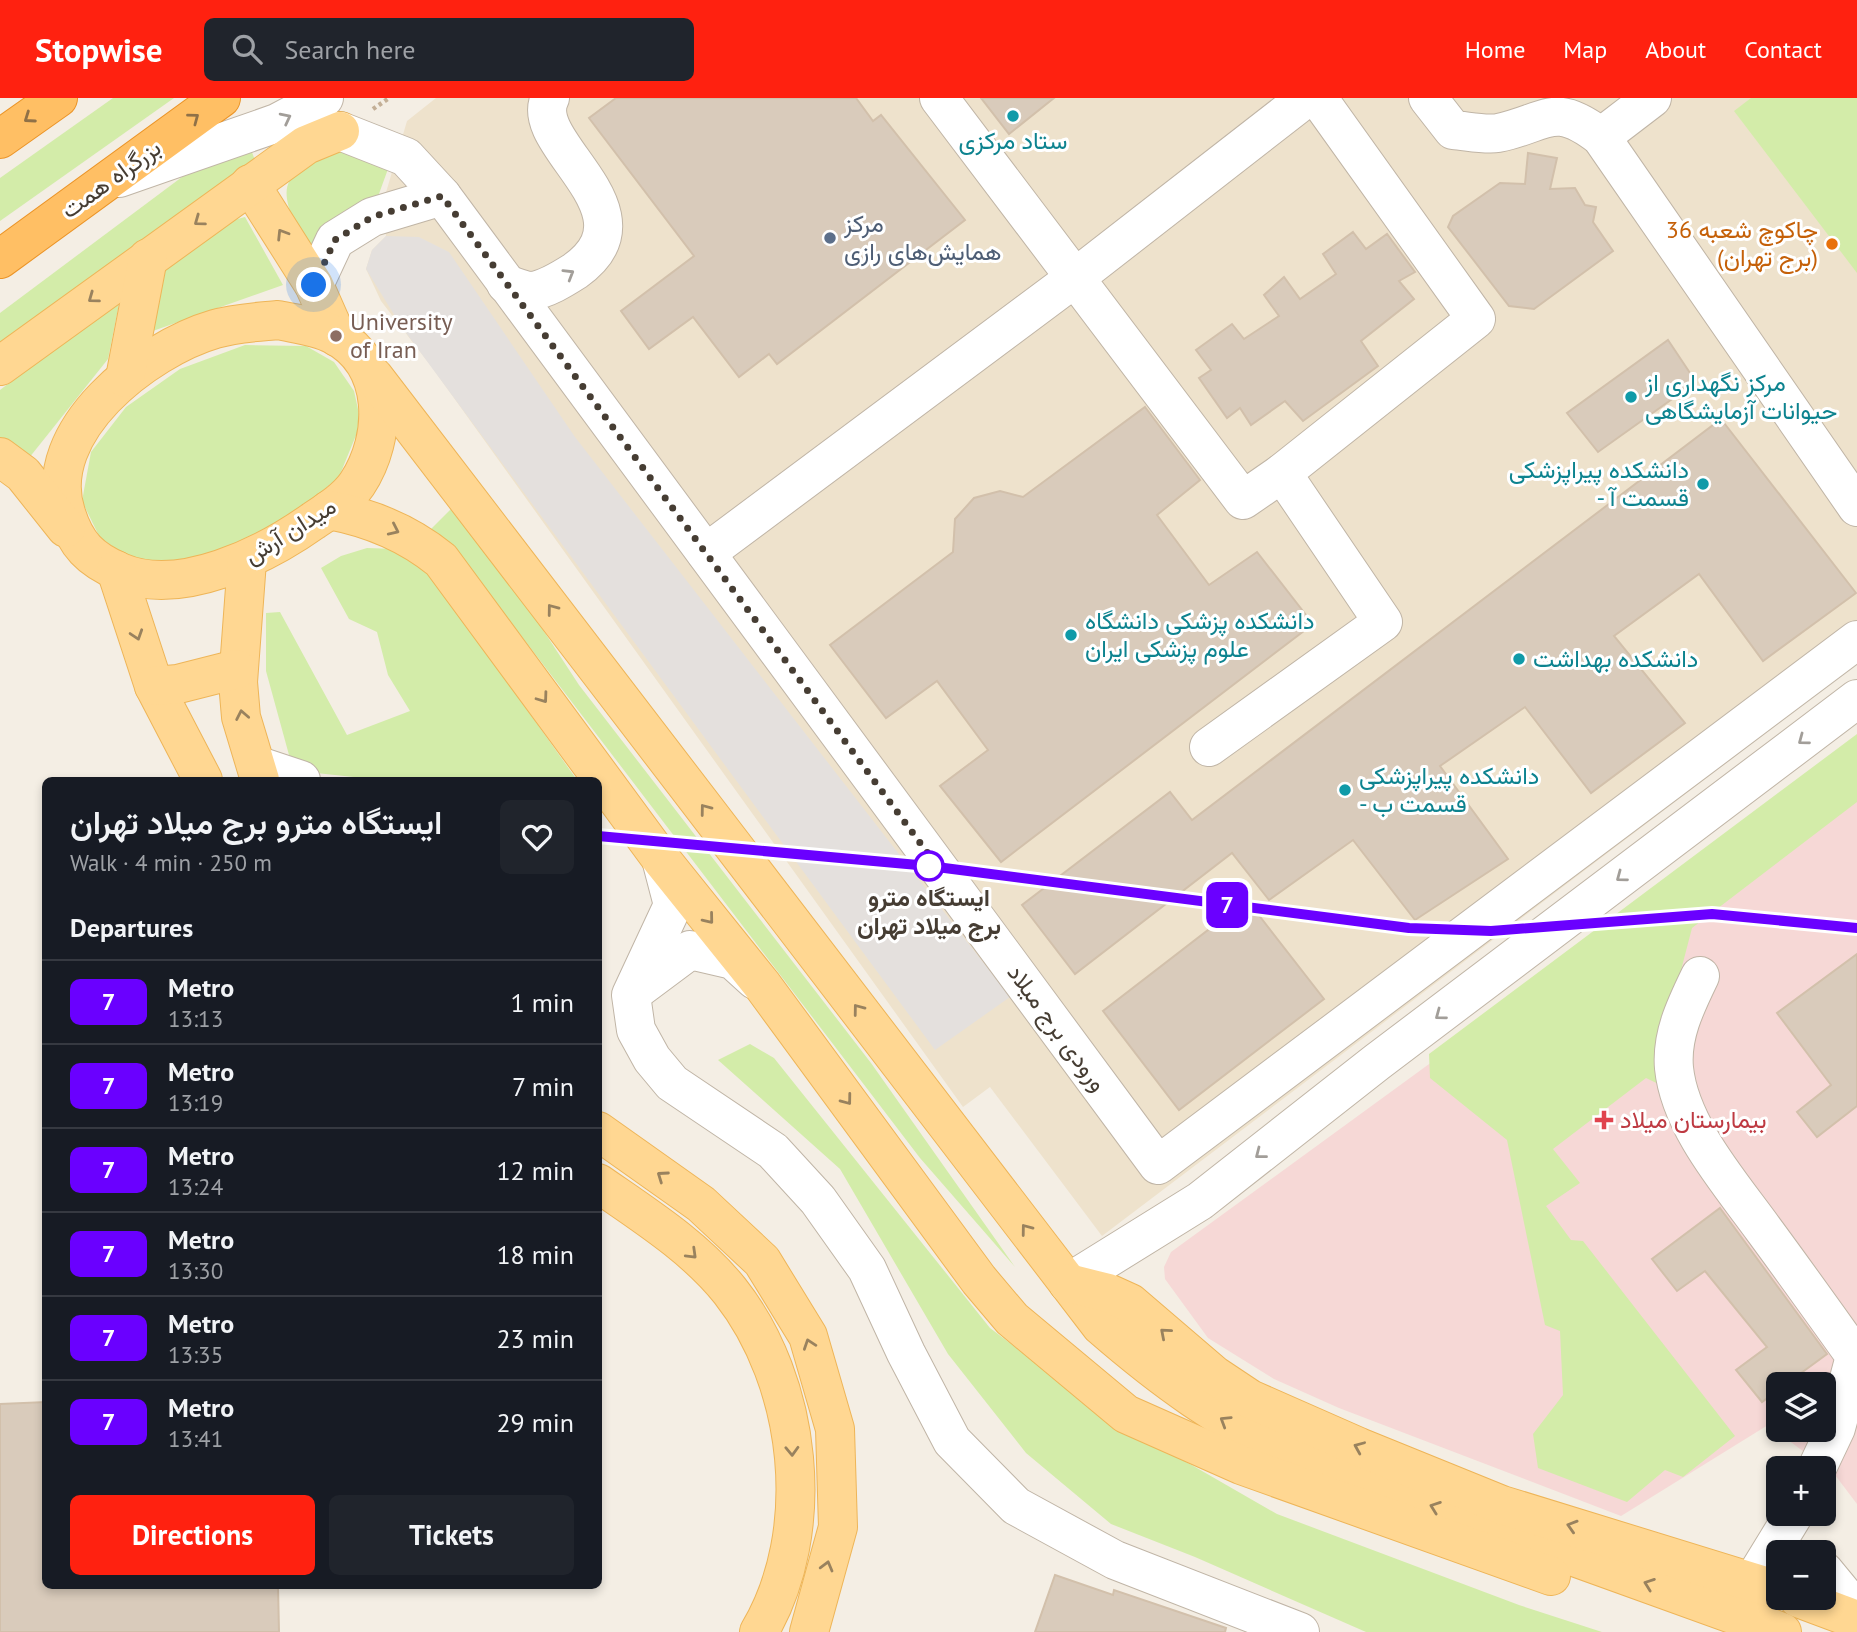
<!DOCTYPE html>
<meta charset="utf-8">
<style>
body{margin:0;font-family:"PT Sans",Vazirmatn,sans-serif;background:#20242c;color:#f1f3f6;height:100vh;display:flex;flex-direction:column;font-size:26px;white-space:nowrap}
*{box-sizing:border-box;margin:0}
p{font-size:23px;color:#9ea1a6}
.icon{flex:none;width:38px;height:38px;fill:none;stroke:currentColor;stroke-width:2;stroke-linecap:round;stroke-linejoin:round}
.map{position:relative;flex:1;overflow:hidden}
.details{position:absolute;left:42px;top:679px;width:560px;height:812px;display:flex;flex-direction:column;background:#171b24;border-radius:10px;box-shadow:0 4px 10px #0003}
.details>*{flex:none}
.badge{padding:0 14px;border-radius:10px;font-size:24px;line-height:46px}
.tools{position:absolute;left:1766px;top:1274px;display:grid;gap:14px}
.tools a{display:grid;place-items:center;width:70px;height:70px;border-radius:10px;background:#171b24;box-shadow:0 4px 10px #0003;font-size:35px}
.you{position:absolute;width:35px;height:35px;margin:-18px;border:5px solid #fff;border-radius:50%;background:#1a73e8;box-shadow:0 0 0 10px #1a73e833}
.map>.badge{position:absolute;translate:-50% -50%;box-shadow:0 0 0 4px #fff}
h2{padding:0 28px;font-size:26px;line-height:63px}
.round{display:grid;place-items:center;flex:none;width:74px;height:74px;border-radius:10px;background:#20242c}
.summary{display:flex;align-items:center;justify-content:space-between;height:119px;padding:0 28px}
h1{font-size:33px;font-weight:600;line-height:52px}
.primary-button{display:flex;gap:14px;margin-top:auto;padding:14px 28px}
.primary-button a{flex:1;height:80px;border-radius:10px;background:#ff2110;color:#fff;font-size:28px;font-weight:600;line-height:80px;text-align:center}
.primary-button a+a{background:#20242c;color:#f1f3f6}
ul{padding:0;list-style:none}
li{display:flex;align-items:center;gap:21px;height:84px;padding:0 28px;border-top:2px solid #363941}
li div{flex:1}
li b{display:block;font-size:26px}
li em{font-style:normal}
li .badge{min-width:77px;font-weight:700;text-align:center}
header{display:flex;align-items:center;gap:42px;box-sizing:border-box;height:98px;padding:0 35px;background:#ff2110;color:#fff}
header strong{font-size:33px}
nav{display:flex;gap:38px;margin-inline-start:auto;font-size:24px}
.search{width:490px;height:63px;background:#20242c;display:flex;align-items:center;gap:18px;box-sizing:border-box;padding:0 24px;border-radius:10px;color:#9ea1a6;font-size:26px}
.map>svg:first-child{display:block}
.education{fill:#eee2cc}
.medical{fill:#f6d8d6;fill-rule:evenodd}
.green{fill:#d3eca9}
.parking{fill:#e4e0dd}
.building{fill:#d9cbbb;stroke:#d2c0ab;stroke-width:2}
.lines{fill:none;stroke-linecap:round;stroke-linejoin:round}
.minor-casing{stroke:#c0b5a6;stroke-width:40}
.major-casing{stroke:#eeb558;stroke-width:40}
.highway-casing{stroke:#eb9427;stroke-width:40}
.path{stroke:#c3af96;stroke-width:4.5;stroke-dasharray:3.5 3.5;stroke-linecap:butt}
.minor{stroke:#fff;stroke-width:38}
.major{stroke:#ffd792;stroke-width:38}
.highway{stroke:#ffbf64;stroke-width:38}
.oneway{stroke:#907147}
.oneway2{stroke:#a29e99}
.oneway3{stroke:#99825e}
.line-casing{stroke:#fff;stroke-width:16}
.line{stroke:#6a00ff;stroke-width:10}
.walk{stroke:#463d33;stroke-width:7;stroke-dasharray:0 12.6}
.culture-dot{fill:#0f9aa8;stroke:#fff;stroke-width:2.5}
.service-dot{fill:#5c6f8a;stroke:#fff;stroke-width:2.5}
.food-dot{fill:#e8710a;stroke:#fff;stroke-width:2.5}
.education-dot{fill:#8d6e63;stroke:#fff;stroke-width:2.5}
.stop-dot{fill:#fff;stroke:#6a00ff;stroke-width:3.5}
.health-dot{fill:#e0444e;stroke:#fff;stroke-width:2.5}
.labels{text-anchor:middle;stroke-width:6;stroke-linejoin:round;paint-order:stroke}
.culture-label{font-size:24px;fill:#0d838f;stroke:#fff;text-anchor:start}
.street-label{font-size:24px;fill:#463d33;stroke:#fff}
.service-label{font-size:24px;fill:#4e5e75;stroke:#fff;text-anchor:start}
.food-label{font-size:24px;fill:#c56008;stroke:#fff;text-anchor:end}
.education-label{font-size:24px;fill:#785e54;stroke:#fff;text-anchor:start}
.stop-label{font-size:24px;font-weight:bold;fill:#463d33;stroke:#fff}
.health-label{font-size:24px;fill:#be3a42;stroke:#fff;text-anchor:start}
</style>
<header>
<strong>Stopwise</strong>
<div class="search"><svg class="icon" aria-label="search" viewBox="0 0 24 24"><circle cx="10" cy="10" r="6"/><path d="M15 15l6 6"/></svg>Search here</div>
<nav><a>Home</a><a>Map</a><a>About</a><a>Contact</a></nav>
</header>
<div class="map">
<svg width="1857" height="1534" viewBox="0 0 1857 1534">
<rect width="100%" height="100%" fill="#f4eee4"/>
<path class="education" d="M436,0H1857V566L1102,1138L990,989L963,1009L431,268L381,203L366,171L372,152L386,138L382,108L407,23Z"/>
<path class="medical" d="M1857,637V1406L1835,1377L1768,1327L1621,1418L1339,1310L1274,1281L1208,1240L1165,1181L1164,1169L1171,1154L1532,891ZM1778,1286H1824V1332H1778Z"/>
<g class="green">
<path d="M113,0H174L0,123V80Z"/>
<path d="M1751,0H1857V175L1734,13Z"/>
<path d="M343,45L388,71L376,104L316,150L305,148C272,80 283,79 343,45Z"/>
<path d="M250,49L256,65L0,255V215L186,76Z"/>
<path d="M245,119L283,187L150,234C153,219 152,200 157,186C170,148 210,128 245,119Z"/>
<path d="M120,201L108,261L29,360L0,342V292Z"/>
<path d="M245,247L306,248L334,264L354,293L361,325L339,379L280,428L216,455L159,465L127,458L100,440L82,403L91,354L126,309L180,271Z"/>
<path d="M459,403L579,587L871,965L1015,1169L920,1060L468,468L429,433Z"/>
<path d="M367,450L396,451L429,474L577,682H382L316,675L289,657L266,573V515L280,514L347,637L410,613L388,577L377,534L349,521L321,470L341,458Z"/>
<path d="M1857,636V704L1692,830L1679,880L1671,992L1646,980L1553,1051L1580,1085L1546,1108L1571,1142L1583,1143L1735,1338L1683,1379L1665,1372L1627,1404L1538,1370L1533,1336L1563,1297L1560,1233L1545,1227L1507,1042L1430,980L1429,956Z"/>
<path d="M750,946L774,960L990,1230L1103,1316L1277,1416L1519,1507L1602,1534H1366L1195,1459L1111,1426L1026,1355L948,1256L840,1071L718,962Z"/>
</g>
<path class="parking" d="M386,138L419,139L449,154L575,339L1010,899L935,952L401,228L366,171L372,152Z"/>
<g class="building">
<path d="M616,0H856L873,23L881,17L965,122L777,266L769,256L739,279L693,219L649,251L621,213L694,158L589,20Z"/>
<path d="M981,0H1054L1009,36Z"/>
<path d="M1528,55L1557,60L1550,91L1575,90L1585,107L1596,109L1593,124L1613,153L1534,211L1509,208L1448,129L1453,118L1500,85L1525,86Z"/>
<path d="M1353,134L1366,151L1387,136L1415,174L1399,183L1414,201L1361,243L1378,268L1303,323L1285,303L1251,327L1240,310L1227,320L1199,280L1211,272L1196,252L1232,226L1244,241L1279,218L1264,197L1284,179L1300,201L1336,176L1323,156Z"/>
<path d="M1668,242L1696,284L1598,354L1567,315Z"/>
<path d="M1145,309L1200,382L1157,417L1209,487L1257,454L1313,526L1001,764L940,688L988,652L937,583L886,620L830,547L953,454L955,421L974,400L1000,393L1023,399Z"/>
<path d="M1721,321L1856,495L1763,563L1699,476L1614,538L1685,625L1591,695L1525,609L1440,668L1508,761L1415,822L1353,742L1269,802L1232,755L1075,876L1022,807L1170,694L1192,722Z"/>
<path d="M1247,802L1324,901L1179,1012L1103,913Z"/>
<path d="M1857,856V1008L1817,1039L1797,1014L1831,987L1777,915Z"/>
<path d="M1720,1110L1827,1256L1786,1286H1778V1292L1762,1304L1736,1272L1767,1249L1705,1173L1677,1193L1652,1161Z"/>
<path d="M46,1304V1488H278L279,1534H0V1306Z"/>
<path d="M1055,1477L1113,1497L1114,1492L1226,1530L1225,1534H1035Z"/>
</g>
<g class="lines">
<g class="minor-casing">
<g id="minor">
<path d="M939,0L1243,402L1282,375"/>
<path d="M1428,0L1453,32C1467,33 1484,37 1498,35C1547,25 1553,2 1601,39L1857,409"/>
<path d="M340,33L406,59L442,98L1158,1067L1857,542"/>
<path d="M1601,39L1652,0"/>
<path d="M119,80L277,25L324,0"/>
<path d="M506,186C513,188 524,193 531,193C545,192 564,180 575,173C659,113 526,46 550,0"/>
<path d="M314,187L335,142L372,119L442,98"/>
<path d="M706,455L1076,179L1306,0"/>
<path d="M1209,649L1383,524L1282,375L1476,221L1318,0"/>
<path d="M256,667L301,682"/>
<path d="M661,761L673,807L631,897L636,932L652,961L672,985L773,1053L818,1102L867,1171L906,1255L952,1343L1016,1408L1115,1462L1300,1534"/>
<path d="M1700,878C1686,907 1671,937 1674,970C1680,1029 1731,1086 1764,1132C1795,1174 1825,1216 1855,1258L1836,1330L1817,1370"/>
<path d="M635,893L690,852L733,862L755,882"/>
<path d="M1068,1185L1200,1103L1377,964L1857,601"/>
<path d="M1824,1473L1857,1513"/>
<path d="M1753,1483L1794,1416"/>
</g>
</g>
<g class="major-casing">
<g id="major">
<path d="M250,86L314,187L337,239"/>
<path d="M278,222C296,226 317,228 334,237C389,266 388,339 357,386C347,401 328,413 313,423C265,457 180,500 120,474C90,461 76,447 66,415C39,333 146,251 215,231C235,225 257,224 278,222Z"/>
<path d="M0,268L306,47L340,33"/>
<path d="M374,279L1101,1228C1162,1281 1222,1325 1297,1359L1782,1534"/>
<path d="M125,280L148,160"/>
<path d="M0,359L23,376L66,430"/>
<path d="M329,412C372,420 408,435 441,462L661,761L763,888L979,1182L1012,1221L1126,1316L1241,1367L1551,1478"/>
<path d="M247,463L238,584L241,619L260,682"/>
<path d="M116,472L154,588L203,682"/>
<path d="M154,588L178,586L237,571"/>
<path d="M598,1033L701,1106L762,1163L808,1238L835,1331L838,1429L809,1534"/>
<path d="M598,1085C644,1117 695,1149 730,1193C802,1284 819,1433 759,1534"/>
<path d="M1068,1185L1108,1195L1130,1205L1214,1277L1250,1301L1359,1349L1502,1407L1778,1492"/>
<path d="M1798,1500L1857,1522"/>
</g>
</g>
<g class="highway-casing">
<g id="highway">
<path d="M0,41L58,0"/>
<path d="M0,161L221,0"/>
</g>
</g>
<path class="path" d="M373,11L389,0"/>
<use href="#minor" class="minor"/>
<use href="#major" class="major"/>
<use href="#highway" class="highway"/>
</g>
<defs><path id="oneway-chevron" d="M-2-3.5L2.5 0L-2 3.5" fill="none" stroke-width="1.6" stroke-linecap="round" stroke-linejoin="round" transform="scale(1.75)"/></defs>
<g class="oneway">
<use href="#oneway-chevron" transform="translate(29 20) rotate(145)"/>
<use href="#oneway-chevron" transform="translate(194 20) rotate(-37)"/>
</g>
<g class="oneway2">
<use href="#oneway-chevron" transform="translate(286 20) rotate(-27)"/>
<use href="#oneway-chevron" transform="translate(569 176) rotate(-31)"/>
<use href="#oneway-chevron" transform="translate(1803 642) rotate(143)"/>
<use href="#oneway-chevron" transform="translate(1621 779) rotate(143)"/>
<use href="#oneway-chevron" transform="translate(1440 917) rotate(143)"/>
<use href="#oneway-chevron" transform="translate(1260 1056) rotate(142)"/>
</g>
<g class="oneway3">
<use href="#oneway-chevron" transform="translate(199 123) rotate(144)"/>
<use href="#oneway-chevron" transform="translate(282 136) rotate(-122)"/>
<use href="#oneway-chevron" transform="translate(93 200) rotate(144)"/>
<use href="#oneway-chevron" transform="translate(394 432) rotate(25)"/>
<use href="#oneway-chevron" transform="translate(552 511) rotate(-127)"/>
<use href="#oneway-chevron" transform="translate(137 537) rotate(72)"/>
<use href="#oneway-chevron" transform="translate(543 600) rotate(54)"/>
<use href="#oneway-chevron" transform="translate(242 617) rotate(-101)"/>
<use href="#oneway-chevron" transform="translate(705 711) rotate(-127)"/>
<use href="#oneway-chevron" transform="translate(709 821) rotate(51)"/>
<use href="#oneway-chevron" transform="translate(858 911) rotate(-127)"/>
<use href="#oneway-chevron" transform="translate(847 1002) rotate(53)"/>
<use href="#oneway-chevron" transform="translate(662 1078) rotate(-145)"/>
<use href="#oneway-chevron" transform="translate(1026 1131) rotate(-127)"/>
<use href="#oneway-chevron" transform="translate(692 1156) rotate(44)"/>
<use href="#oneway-chevron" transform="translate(1165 1235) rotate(-139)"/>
<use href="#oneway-chevron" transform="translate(809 1246) rotate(-109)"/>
<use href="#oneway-chevron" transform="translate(1225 1323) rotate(-148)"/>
<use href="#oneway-chevron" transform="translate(1359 1349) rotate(-157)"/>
<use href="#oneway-chevron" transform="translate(792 1353) rotate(88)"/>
<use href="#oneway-chevron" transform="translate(1435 1409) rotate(-160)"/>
<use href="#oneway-chevron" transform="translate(1572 1428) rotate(-163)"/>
<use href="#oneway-chevron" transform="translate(827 1468) rotate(-75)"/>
<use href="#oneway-chevron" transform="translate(1649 1486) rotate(-160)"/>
</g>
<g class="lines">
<g class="line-casing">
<path id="line" d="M598,738L929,768L1409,830L1491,833L1712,816L1857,830"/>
</g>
<use href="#line" class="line"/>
<path class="walk" d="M314,187L335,142L372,119L442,98L932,761L929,768"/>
</g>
<g class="culture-dot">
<circle cx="1013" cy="18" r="7"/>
<circle cx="1631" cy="299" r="7"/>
<circle cx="1703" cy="386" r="7"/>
<circle cx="1071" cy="537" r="7"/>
<circle cx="1519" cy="561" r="7"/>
<circle cx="1345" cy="692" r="7"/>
</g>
<circle class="service-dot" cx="830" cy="140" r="7"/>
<circle class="food-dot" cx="1832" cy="146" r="7"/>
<circle class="education-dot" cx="336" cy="238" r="7"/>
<circle class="stop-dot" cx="929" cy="768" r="14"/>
<path class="health-dot" d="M1600.5 1011.5h7v7h7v7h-7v7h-7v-7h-7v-7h7z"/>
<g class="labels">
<g class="culture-label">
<text x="1013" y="51" text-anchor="middle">ستاد مرکزی</text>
<text x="1645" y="293">مرکز نگهداری از<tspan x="1645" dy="28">حیوانات آزمایشگاهی</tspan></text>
<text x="1689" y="380" text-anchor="end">دانشکده پیراپزشکی<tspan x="1689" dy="28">- قسمت آ</tspan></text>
<text x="1085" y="531">دانشکده پزشکی دانشگاه<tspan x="1085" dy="28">علوم پزشکی ایران</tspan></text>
<text x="1533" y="569">دانشکده بهداشت</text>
<text x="1359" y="686">دانشکده پیراپزشکی<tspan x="1359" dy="28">- قسمت ب</tspan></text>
</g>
<g class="street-label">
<text transform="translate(111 81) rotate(-36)" y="8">بزرگراه همت</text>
<text transform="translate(290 433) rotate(-32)" y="8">میدان آرش</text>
<text transform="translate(1057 930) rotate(54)" y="8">ورودی برج میلاد</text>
</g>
<g class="service-label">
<text x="844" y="134">مرکز<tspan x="844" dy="28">همایش‌های رازی</tspan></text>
</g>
<g class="food-label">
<text x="1818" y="140">چاکوچ شعبه 36<tspan x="1818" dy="28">(برج تهران)</tspan></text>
</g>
<g class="education-label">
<text x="350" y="232">University<tspan x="350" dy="28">of Iran</tspan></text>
</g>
<g class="stop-label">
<text x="929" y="808">ایستگاه مترو<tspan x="929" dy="28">برج میلاد تهران</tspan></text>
</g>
<g class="health-label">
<text x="1620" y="1030">بیمارستان میلاد</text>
</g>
</g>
</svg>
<div class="tools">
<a><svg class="icon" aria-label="layers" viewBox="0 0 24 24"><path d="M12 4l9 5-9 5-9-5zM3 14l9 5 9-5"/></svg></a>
<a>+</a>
<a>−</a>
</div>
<div class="you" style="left:314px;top:187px"></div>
<b class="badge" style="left:1227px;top:807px;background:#6a00ff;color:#fff">7</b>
<section class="details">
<div class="summary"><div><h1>ایستگاه مترو برج میلاد تهران</h1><p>Walk · 4 min · 250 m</p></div><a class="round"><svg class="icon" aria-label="heart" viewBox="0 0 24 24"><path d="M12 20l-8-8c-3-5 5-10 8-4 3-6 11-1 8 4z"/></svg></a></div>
<h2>Departures</h2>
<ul>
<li><span class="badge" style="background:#6a00ff;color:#fff">7</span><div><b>Metro</b><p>13:13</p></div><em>1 min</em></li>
<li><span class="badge" style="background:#6a00ff;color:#fff">7</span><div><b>Metro</b><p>13:19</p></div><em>7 min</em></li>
<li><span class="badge" style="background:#6a00ff;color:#fff">7</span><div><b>Metro</b><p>13:24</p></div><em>12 min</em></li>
<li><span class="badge" style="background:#6a00ff;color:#fff">7</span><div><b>Metro</b><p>13:30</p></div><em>18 min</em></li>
<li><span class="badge" style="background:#6a00ff;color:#fff">7</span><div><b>Metro</b><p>13:35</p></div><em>23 min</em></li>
<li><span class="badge" style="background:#6a00ff;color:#fff">7</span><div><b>Metro</b><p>13:41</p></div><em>29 min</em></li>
</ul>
<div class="primary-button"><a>Directions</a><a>Tickets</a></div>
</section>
</div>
